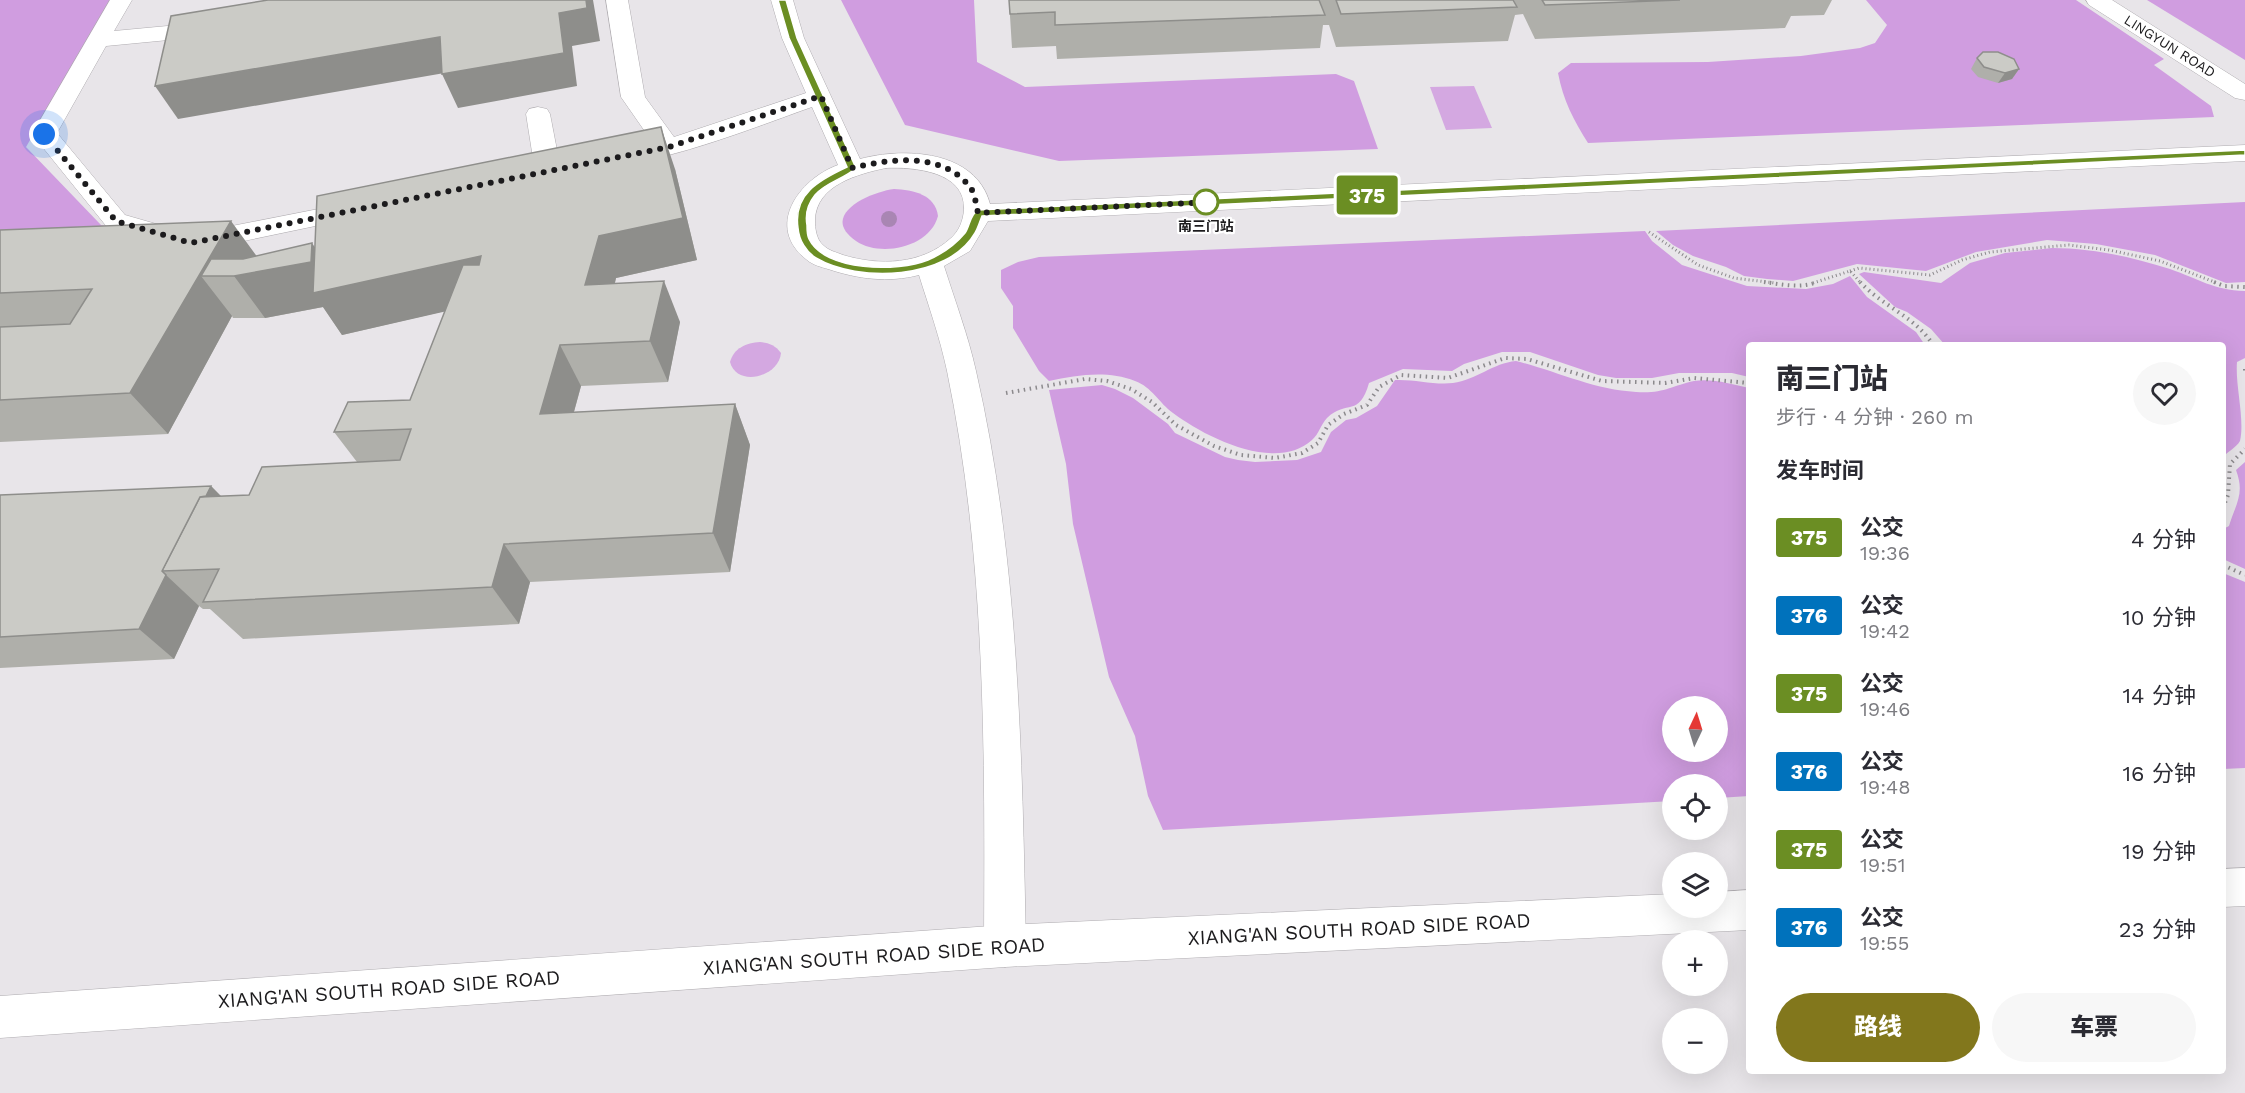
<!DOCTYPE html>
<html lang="zh">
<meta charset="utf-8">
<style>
body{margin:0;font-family:"Work Sans","Noto Sans SC",sans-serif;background:#f7f7f7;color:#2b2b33;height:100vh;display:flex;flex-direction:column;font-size:22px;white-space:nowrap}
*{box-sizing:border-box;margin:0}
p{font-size:20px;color:#7c7c81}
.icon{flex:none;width:33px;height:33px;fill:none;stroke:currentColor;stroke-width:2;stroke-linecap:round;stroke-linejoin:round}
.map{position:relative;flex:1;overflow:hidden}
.drawer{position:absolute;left:1746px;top:342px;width:480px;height:732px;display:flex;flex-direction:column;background:#fff;border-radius:6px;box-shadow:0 6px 24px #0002}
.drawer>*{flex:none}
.badge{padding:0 12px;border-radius:4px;font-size:21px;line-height:39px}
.needle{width:39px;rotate:4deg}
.controls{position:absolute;left:1662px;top:696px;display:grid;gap:12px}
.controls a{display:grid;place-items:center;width:66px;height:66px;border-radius:50%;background:#fff;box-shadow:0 6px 24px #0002;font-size:30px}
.you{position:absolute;width:30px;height:30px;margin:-15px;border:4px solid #fff;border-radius:50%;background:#1a73e8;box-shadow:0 0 0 9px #1a73e833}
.map>.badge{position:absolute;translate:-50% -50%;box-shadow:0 0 0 3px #fff}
h2{padding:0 30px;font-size:22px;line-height:54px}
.round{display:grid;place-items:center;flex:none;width:63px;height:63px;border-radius:32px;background:#f7f7f7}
.summary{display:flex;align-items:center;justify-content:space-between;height:102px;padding:0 30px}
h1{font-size:28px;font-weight:800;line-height:45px}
.cta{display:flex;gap:12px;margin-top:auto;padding:12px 30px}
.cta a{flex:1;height:69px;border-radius:36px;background:#82771c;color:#fff;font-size:24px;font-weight:800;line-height:69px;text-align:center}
.cta a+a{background:#f7f7f7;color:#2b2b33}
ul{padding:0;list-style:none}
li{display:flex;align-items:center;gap:18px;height:78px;padding:0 30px}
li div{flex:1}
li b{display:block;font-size:22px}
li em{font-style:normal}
li .badge{min-width:66px;font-weight:700;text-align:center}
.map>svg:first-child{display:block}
.green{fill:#d4a8e1}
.forest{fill:#d09de0;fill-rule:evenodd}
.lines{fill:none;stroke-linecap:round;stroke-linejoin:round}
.minor-casing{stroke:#afacb0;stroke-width:1}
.major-casing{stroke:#afacb0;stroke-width:1}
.path-far1{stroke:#8c8a8d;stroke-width:3;stroke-dasharray:1 3;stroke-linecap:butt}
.path{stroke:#8c8a8d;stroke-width:4;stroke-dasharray:1.5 4.5;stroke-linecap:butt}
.minor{fill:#fff;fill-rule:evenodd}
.major{fill:#fff;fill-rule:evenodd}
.tree{fill:#a986b3}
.wall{fill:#afafaa}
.shaded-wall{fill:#8e8e8b}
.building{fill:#cbcbc6;stroke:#8e8e8b;stroke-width:1.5}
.line{fill:#6b8e23;stroke:#fff;stroke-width:1.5}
.walk{stroke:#1c1b1d;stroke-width:6;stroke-dasharray:0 10.8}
.stop-dot{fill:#fff;stroke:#6b8e23;stroke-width:3}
.labels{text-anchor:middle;stroke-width:4.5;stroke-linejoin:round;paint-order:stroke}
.far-street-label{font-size:14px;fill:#1c1b1d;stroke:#fff}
.far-stop-label{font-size:14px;font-weight:bold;fill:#1c1b1d;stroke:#fff}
.near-street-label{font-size:20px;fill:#1c1b1d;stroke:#fff}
</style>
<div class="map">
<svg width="2245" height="1093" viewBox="0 0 2245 1093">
<rect width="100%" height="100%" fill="#e8e5e9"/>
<g class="green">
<path d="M1474,86L1492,128L1446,130L1430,87Z"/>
<path d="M760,342C769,343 775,345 781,353C779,377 737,388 730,362C734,348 746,343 760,342Z"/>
</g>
<g class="forest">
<path d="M0,0H111L26,147L101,225L169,238L0,261Z"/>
<path d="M841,0H974L977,62L1025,87L1336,74L1354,81L1378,149L1059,161L905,125Z"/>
<path d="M1866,0H2076L2164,59L2154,65L2211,106L2214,117L1588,143C1574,121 1563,100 1558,73L1571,63L1708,62L1801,56L1860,48L1875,43L1887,25Z"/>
<path d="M2147,0H2245V60Z"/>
<path d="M894,189C913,190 935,194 938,216C930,247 881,258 856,241C818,215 870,192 894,189Z"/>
<path d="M2245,202V282L2226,283L2155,255L2096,244L2047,240L1976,252L1926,271L1857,264L1793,281L1767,279L1744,276L1726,267L1693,256L1673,245L1656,231Z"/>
<path d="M1645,231L1652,241L1682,265L1747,286L1806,289L1833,284L1850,276L1867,297L1916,332L1925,345H1749V377L1732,373H1679L1652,378H1616L1598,375L1530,352H1502L1464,364L1452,371L1403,369L1369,383C1359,418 1347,399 1327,418C1321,424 1319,434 1312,440C1276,473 1205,437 1173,413C1159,403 1152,387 1135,381C1107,370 1077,375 1049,381L1039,371L1013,328V306L1001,288V270L1018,262L1039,257Z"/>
<path d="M2052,248C2092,248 2132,257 2170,269C2199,279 2213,290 2245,291V358L2237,362C2235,385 2245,419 2240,441C2236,448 2228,451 2223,457V345H1945L1931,329L1907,312L1895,307L1859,274L1864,272L1941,283L1970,263L2005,253Z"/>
<path d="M1516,361C1556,371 1594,390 1636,392C1663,394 1671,386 1694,381C1711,378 1732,384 1749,388V796L1718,798V784H1672V801L1163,830L1148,796L1135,736L1109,677L1073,524L1066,464L1049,390L1102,385L1115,389L1133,398L1168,424L1175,433L1225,457L1238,460L1255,462L1297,460L1321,452L1331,432L1346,420L1356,418L1377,406L1395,380C1414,379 1433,385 1453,383C1476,380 1493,363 1516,361ZM1718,706V752H1672V706Z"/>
<path d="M2245,462V569L2223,559V529L2229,526C2236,503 2245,494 2236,470Z"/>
<path d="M2223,573L2245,582V768L2223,769Z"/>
</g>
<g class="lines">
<g class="minor-casing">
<g id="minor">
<path d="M110,0H132L114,31L210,22L218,24L221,29L218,34L210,36L106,46L57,133L125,215L191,234L359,201L368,203L372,209L368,215L191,252L107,227L32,134Z"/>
<path d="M606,0H628L645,97L674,137L806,93L782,38L771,0H793L804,38L860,159C904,147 976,150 990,204L2245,145V161L988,221L970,251L944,266C955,301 968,335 976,371C1019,559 1022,754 1026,946L1020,961L1005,967L990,961L984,946C985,754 986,559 947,371C940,338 929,307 919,275C888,283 858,279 828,269C821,267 813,265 807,260C764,227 799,179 838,165L812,107C774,120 649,170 616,161L612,156L616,151L653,143L621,97ZM886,168C914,167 966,171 964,210C963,221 959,231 951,238C922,265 879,266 843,255C836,252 829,251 823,245C816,239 815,228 815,220C816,185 858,174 886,168Z"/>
<path d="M2086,0H2112L2245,84V100L2235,98L2089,5Z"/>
<path d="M538,107L547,109L550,114L561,171L557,176L548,179L539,176L535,171L526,114L529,109Z"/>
</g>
</g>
<g class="major-casing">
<g id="major">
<path d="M2245,868V906L2223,907V869Z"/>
<path d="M1749,890V930L1005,967L0,1038V996L1005,925L1672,894V908H1718V892Z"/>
</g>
</g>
<g class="path-far1">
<path d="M1649,232L1698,265L1734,278L1775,283"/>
<path d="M1850,271L1859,268L1930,275L1962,260L1990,252L2069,245L2109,250L2160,261L2217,283"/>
<path d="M1813,283L1850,271L1861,283"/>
</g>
<g class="path">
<path d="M1764,282C1780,284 1801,289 1817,282"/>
<path d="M1860,282C1882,306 1916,317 1933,345"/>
<path d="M2214,282L2224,286L2245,287"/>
<path d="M2245,369V373"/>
<path d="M1006,393L1085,379L1107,381L1131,389L1152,402L1176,425L1214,446L1241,455L1275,458L1302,453L1318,443L1328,425L1344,414L1367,405L1379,387L1401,375L1448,378L1505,358L1527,359L1602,381L1665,383L1694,378L1749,383"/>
<path d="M2223,508L2228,495L2230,464L2245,449"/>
<path d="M2223,565L2245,575"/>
</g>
<use href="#minor" class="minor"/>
<use href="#major" class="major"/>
</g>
<circle class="tree" cx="889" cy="219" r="8"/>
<g class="wall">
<path d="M1009,0H1832L1824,15L1791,16L1785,28L1535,39L1523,14L1515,15L1508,41L1336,47L1329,25H1323L1320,48L1057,59L1056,46L1012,48Z"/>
<path d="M1977,58L2019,69L2012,79L1998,83L1978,77L1971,69Z"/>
<path d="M675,169L697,260L616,278L615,283L680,322L668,382L581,386L574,412L735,404L750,445L730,572L530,582L519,624L243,639L210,609H203L199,606L174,659L0,668V495L211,486L221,496L249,495L357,462L334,432L410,400L445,311L342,335L323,307L265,318H233L232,316L168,434L0,442V230L256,256L315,247Z"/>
</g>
<g class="shaded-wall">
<path d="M586,0H593L600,41L572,46L577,86L458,108L442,74L559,13Z"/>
<path d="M440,37L456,71L178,119L155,86Z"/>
<path d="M2019,69L2012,79L1998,83L2005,73Z"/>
<path d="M661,127L675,169L697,260L616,278L604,326L585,285L599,236Z"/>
<path d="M231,221L261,262L312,243L340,285L481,256L504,298L342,335L323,307L265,318L234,276H201L232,316L168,434L130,393Z"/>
<path d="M664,281L680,322L668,382L650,341Z"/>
<path d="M560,345L581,386L562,455L540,414Z"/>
<path d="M735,404L750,445L730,572L713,533Z"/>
<path d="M211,486L241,517L168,571Z"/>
<path d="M504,544L530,582L519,624L492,587Z"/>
<path d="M166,575L199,606L174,659L139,629Z"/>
</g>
<g class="building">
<path d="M268,0H586L587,8L559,13L564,53L442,74L440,37L155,86L171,16Z"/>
<path d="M1009,0H1319L1325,15L1055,25V12L1010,14Z"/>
<path d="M1336,0H1513L1517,7L1341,14Z"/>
<path d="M1542,0H1680L1545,5Z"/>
<path d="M1983,52H1998L2014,59L2019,69L2005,73L1984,67L1977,58Z"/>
<path d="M661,127L683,218L599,236L585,285L664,281L650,341L560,345L540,414L735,404L713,533L504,544L492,587L203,602L219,569L162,571L200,497L249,495L262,467L400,460L411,429L334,432L348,402L410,400L463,265H479L481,256L313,293L317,196Z"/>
<path d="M231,221L130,393L0,400V327L70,324L92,289L0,293V230Z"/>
<path d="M312,243L311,262L234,276H201L211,259H243Z"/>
<path d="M211,486L206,496L200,497L162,571L166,575L139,629L0,637V495Z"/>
</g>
<path class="line" d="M778,0H786L797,38L856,168C844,179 826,182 815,195C807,205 805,214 807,225C807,229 807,235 809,239C825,272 898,272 928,260C942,254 955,245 965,233C970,226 970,214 978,210L2245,150V155L982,216C980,221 978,228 975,233C948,280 858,283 816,258C806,252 799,240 798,228C793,194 819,180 847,167L789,38Z"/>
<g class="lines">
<path class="walk" d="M44,134L116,221L191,243L669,147L821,96L852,168C889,159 942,151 970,187C975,193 976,205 978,213L1216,202H1206"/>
</g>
<circle class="stop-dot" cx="1206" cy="202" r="12"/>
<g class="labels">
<g class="far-street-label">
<text transform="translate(2170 46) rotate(32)" y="5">LINGYUN ROAD</text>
</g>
<g class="far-stop-label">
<text x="1206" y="231">南三门站</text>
</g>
<g class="near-street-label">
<text transform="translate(1359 929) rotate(-3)" y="7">XIANG'AN SOUTH ROAD SIDE ROAD</text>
<text transform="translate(874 956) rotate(-4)" y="7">XIANG'AN SOUTH ROAD SIDE ROAD</text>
<text transform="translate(389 989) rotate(-4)" y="7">XIANG'AN SOUTH ROAD SIDE ROAD</text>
</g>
</g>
</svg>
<div class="controls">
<a><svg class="needle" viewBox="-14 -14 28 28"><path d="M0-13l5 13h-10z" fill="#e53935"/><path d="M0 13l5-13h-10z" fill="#7c7c81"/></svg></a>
<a><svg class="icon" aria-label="locate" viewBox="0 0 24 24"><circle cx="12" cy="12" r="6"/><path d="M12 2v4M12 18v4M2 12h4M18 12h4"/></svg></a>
<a><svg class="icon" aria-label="layers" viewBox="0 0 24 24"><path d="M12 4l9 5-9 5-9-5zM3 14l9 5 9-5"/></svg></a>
<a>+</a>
<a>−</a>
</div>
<div class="you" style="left:44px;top:134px"></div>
<b class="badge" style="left:1367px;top:195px;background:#6b8e23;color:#fff">375</b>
<section class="drawer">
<div class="summary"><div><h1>南三门站</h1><p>步行 · 4 分钟 · 260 m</p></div><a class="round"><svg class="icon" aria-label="heart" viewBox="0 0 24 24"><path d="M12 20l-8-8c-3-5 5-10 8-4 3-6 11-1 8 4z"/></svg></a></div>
<h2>发车时间</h2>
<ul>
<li><span class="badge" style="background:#6b8e23;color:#fff">375</span><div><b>公交</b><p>19:36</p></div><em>4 分钟</em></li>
<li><span class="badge" style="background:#0072bc;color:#fff">376</span><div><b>公交</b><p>19:42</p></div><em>10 分钟</em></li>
<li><span class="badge" style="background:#6b8e23;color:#fff">375</span><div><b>公交</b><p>19:46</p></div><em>14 分钟</em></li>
<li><span class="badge" style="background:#0072bc;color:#fff">376</span><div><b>公交</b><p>19:48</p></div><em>16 分钟</em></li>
<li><span class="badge" style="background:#6b8e23;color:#fff">375</span><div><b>公交</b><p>19:51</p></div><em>19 分钟</em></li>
<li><span class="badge" style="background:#0072bc;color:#fff">376</span><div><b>公交</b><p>19:55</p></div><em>23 分钟</em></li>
</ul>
<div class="cta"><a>路线</a><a>车票</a></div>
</section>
</div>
